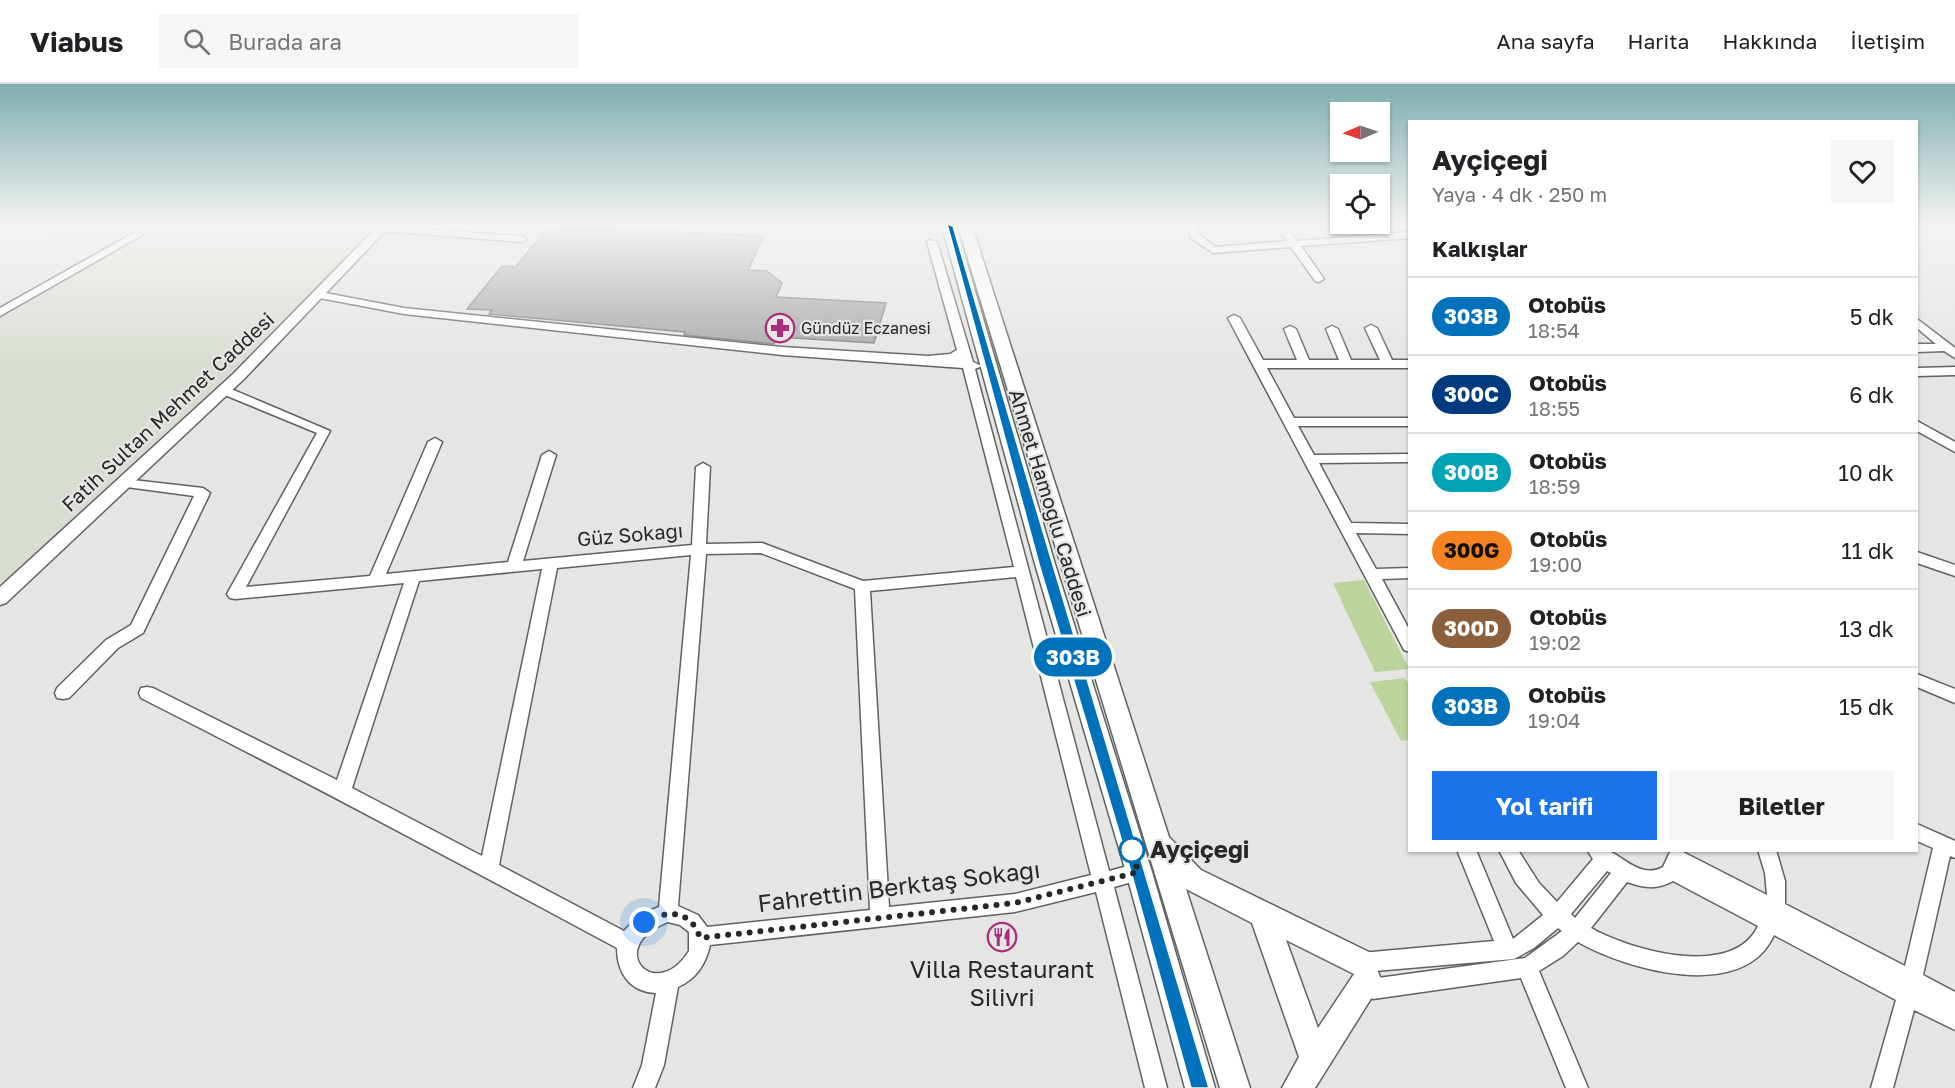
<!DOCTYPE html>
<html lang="tr">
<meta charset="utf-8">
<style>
body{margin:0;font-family:"Golos Text",sans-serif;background:#f6f6f6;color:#202124;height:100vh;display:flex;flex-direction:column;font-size:22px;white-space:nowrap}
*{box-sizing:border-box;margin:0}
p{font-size:20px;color:#757577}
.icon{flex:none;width:33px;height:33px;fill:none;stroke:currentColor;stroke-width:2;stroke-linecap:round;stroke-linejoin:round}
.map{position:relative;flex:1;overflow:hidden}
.side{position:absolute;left:1408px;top:36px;width:510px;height:732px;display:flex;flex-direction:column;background:#fff;border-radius:0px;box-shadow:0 2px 4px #0004}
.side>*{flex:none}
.badge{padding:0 12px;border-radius:20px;font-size:21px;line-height:39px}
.needle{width:39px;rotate:268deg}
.controls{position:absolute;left:1330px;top:18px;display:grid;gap:12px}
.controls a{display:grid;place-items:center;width:60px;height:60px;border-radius:0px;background:#fff;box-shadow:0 2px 4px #0004;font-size:30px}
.you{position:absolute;width:30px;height:30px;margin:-15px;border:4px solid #fff;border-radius:50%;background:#1a73e8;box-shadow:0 0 0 9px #1a73e833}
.map>.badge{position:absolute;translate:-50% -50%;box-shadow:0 0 0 3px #fff}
h2{padding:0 24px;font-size:22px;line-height:54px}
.round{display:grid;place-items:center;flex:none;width:63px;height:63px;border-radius:0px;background:#f6f6f6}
.headline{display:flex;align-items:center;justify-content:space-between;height:102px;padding:0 24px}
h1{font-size:28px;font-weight:700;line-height:45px}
.action{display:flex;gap:12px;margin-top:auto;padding:12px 24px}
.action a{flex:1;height:69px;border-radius:0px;background:#1a73e8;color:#fff;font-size:24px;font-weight:700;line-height:69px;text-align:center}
.action a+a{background:#f6f6f6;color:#202124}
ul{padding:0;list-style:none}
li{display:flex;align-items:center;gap:18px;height:78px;padding:0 24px;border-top:2px solid #e0e0e0}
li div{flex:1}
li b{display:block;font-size:22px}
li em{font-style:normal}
li .badge{min-width:66px;font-weight:700;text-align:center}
header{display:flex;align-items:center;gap:36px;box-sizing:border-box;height:84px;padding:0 30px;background:#fff;border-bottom:2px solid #e0e0e0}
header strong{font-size:28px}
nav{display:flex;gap:33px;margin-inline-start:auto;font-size:21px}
.search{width:420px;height:54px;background:#f6f6f6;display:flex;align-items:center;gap:15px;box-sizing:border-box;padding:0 21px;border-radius:0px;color:#757577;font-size:22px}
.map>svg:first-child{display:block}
.built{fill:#d8ddd3}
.green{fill:#bbd49b}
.building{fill:#a9a6a7;stroke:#827e80;stroke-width:1.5}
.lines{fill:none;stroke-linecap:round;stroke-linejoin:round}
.minor-casing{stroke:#616260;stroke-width:3}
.major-casing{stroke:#616260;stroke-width:3}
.highway-casing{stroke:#616260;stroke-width:3}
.minor{fill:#fff;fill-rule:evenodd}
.major{fill:#fff;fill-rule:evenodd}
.highway{fill:#fff;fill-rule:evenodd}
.line{fill:#0072bc;stroke:#fff;stroke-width:1.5}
.walk{stroke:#262726;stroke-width:6;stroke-dasharray:0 10.8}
.stop-dot{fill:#fff;stroke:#0072bc;stroke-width:3}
.labels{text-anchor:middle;stroke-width:4.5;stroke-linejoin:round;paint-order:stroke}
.far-poi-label{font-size:16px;fill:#262726;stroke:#e5e6e3;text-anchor:start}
.street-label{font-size:20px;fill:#262726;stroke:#e5e6e3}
.near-stop-label{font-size:24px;font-weight:bold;fill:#262726;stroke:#e5e6e3;text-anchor:start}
.near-street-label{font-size:24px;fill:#262726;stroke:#e5e6e3}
.near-poi-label{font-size:24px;fill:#262726;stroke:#e5e6e3}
</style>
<header>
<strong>Viabus</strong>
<div class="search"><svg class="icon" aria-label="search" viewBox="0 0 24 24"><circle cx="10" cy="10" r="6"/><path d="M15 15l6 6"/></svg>Burada ara</div>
<nav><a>Ana sayfa</a><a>Harita</a><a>Hakkında</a><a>İletişim</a></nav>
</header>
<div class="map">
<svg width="1955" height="1004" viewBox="0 0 1955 1004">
<rect width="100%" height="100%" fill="#e5e6e3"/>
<g class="built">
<path d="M63,142H142L102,165L39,154Z"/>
<path d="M147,142H377L270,251L0,512V224Z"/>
</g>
<g class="green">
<path d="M1364,496L1409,585L1375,588L1333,499Z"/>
<path d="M1405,594L1410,603V656L1401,657L1370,598Z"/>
</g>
<path class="building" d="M559,142L764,152L748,186L767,187L782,199L776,213L886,219L874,259L777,253L774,260L684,251L685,248L489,230L492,226L467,225L502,182L516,183L545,146L555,147Z"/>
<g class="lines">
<g class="minor-casing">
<g id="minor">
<path d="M146,142H158L0,232V224Z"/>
<path d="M380,142L522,152L527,155L522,158L382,147L377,144Z"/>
<path d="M1187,142H1197L1200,151L1215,163L1287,157L1276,142H1286L1297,157L1410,148V154L1301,162L1324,195L1319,198L1315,197L1291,163L1213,169L1191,154Z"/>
<path d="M928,156L937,158L973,278L982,282L975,285L1109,787L1139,779L1146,782L1148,788L1146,794L1114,803L1167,1004H1145L1096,808L1015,828L710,861C706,880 696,895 678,903L664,981L655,1004H633L642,981L656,909C630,908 617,889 617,864C459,779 302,695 141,614L139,609L141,604L147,603L153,604L337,696L404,499L235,515L230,514L227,510L317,349L220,309V303L224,302L330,347L246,503L370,492L428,358L435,354L442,358L386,490L508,478L542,371L549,367L556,371L523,477L692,461L696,383L703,379L710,383L706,460L762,459L863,497L1014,483L963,284L782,271L404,230L320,214L314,211L320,208L404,224L782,263L928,272L950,270L957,266L927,158ZM761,469L855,505L870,826L707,843L698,831L678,822L706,470ZM691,471L659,823L639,831L624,847L499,781L557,484ZM542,485L482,772L352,704L419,497ZM1016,493L1091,791L1015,810L889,823L870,507ZM668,838L680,841L689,848V867C655,921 603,863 668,838Z"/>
<path d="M1234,231L1240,234L1263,276H1297L1284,245L1290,242L1296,245L1309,276H1339L1326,245L1332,242L1338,245L1351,276H1380L1365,244L1371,241L1377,244L1392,276H1410V284H1267L1294,334H1410V342H1298L1314,371L1410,370V378L1319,379L1351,439L1410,440V450L1356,449L1376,485L1410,484V494L1382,495L1410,547V568L1404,566L1402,562L1228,234Z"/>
<path d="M1917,235L1955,264V274L1944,267L1917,268V260H1936L1917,244Z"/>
<path d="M1955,283V291L1917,292V284Z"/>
<path d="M1917,337L1955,358V368L1917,347Z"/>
<path d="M124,395L203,404L210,409L143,549L118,564L69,614L63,615L57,614L55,609L57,604L106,556L131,541L194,412L119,402L117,399Z"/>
<path d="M1917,468L1955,481V492L1917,479Z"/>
<path d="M1917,590L1955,605V619L1917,603Z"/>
<path d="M1917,740L1955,757V774L1950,772L1923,891L1955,908V946L1914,926L1893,1004H1871L1896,916L1774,851C1744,919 1627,886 1578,858L1563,872L1539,887L1588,1004H1566L1521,894L1373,915L1366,912L1351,879L1354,872L1361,869L1494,857L1457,766H1476L1513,855L1543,831L1516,799L1499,766H1518L1539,799L1557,818L1593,775L1587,766C1594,766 1605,765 1611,768C1628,777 1643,794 1663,783L1670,768L1679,766L1767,811L1765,789L1758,766H1776L1785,797V820L1905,882L1933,764L1917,757ZM1607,787L1611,789L1575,834L1571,830ZM1673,797L1758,842C1733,896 1630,866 1591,844L1627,798C1644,804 1657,806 1673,797ZM1558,844L1562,847L1525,874L1378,894L1375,887L1514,875L1534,864Z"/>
</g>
</g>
<g class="major-casing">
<path id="major" d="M378,142H390L244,295L6,519L0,521V503L234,289Z"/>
</g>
<g class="highway-casing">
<g id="highway">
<path d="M942,142H956L1055,480L1152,788L1215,1004H1185L1126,788L1035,480Z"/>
<path d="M958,142H972L1169,753L1201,786L1371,869L1375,879L1373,884L1377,885L1381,895L1377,905L1315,1004H1282L1299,973L1252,839L1186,805L1250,1004H1220ZM1286,856L1354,890L1318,944Z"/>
</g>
</g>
<use href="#minor" class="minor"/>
<use href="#major" class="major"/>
<use href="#highway" class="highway"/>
</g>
<linearGradient id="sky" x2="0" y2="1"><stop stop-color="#7fadae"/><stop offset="0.5" stop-color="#f3f4f2"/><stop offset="1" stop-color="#f3f4f2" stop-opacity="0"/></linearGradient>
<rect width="1955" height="282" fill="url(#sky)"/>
<path class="line" d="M947,140L953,142C1036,430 1125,716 1209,1004H1191L1131,788L1039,480Z"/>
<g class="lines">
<path class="walk" d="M644,838C666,826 691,825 700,854L1015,819L1138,788L1132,766"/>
</g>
<defs>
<g id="pharmacy-ring" transform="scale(1.5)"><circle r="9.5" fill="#e5e6e3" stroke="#ab2c7b" stroke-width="1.5"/><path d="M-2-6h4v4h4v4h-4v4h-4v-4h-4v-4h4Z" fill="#ab2c7b"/></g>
<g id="restaurant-ring" transform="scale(1.5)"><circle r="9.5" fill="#e5e6e3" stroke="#ab2c7b" stroke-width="1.5"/><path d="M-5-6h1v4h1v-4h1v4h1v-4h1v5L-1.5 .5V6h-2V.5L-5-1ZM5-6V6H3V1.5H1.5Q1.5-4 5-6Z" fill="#ab2c7b"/></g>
</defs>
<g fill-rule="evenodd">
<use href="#pharmacy-ring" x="780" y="244"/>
<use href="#restaurant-ring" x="1002" y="853"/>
</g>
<circle class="stop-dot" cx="1132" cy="766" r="12"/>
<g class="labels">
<g class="far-poi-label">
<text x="801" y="250">Gündüz Eczanesi</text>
</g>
<g class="street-label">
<text transform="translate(168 328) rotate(-43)" y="7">Fatih Sultan Mehmet Caddesi</text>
<text transform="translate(1050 419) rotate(73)" y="7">Ahmet Hamoğlu Caddesi</text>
<text transform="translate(630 451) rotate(-5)" y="7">Güz Sokağı</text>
</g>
<g class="near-stop-label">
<text x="1150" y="774">Ayçiçeği</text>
</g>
<g class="near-street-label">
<text transform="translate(899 803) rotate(-7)" y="8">Fahrettin Berktaş Sokağı</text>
</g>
<g class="near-poi-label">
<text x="1002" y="894">Villa Restaurant<tspan x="1002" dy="28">Silivri</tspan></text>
</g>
</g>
</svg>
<div class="controls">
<a><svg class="needle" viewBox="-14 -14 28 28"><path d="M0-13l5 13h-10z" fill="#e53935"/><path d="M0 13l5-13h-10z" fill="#757577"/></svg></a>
<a><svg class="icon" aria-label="locate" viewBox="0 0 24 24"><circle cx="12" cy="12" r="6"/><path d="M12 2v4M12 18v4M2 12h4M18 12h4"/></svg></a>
</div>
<div class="you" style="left:644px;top:838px"></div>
<b class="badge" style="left:1073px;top:573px;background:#0072bc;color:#fff">303B</b>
<section class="side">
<div class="headline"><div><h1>Ayçiçeği</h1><p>Yaya · 4 dk · 250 m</p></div><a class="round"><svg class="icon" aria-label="heart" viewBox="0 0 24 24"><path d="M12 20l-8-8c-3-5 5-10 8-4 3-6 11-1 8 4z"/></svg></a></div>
<h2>Kalkışlar</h2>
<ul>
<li><span class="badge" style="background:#0072bc;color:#fff">303B</span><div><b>Otobüs</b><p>18:54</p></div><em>5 dk</em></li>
<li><span class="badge" style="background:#003b80;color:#fff">300C</span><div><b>Otobüs</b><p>18:55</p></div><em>6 dk</em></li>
<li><span class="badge" style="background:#00a3b4;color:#fff">300B</span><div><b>Otobüs</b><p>18:59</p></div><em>10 dk</em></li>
<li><span class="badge" style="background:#f58220;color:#111">300G</span><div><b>Otobüs</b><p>19:00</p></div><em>11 dk</em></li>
<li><span class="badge" style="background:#8b5e3c;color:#fff">300D</span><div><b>Otobüs</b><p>19:02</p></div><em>13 dk</em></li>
<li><span class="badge" style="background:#0072bc;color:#fff">303B</span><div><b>Otobüs</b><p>19:04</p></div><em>15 dk</em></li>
</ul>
<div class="action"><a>Yol tarifi</a><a>Biletler</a></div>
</section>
</div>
